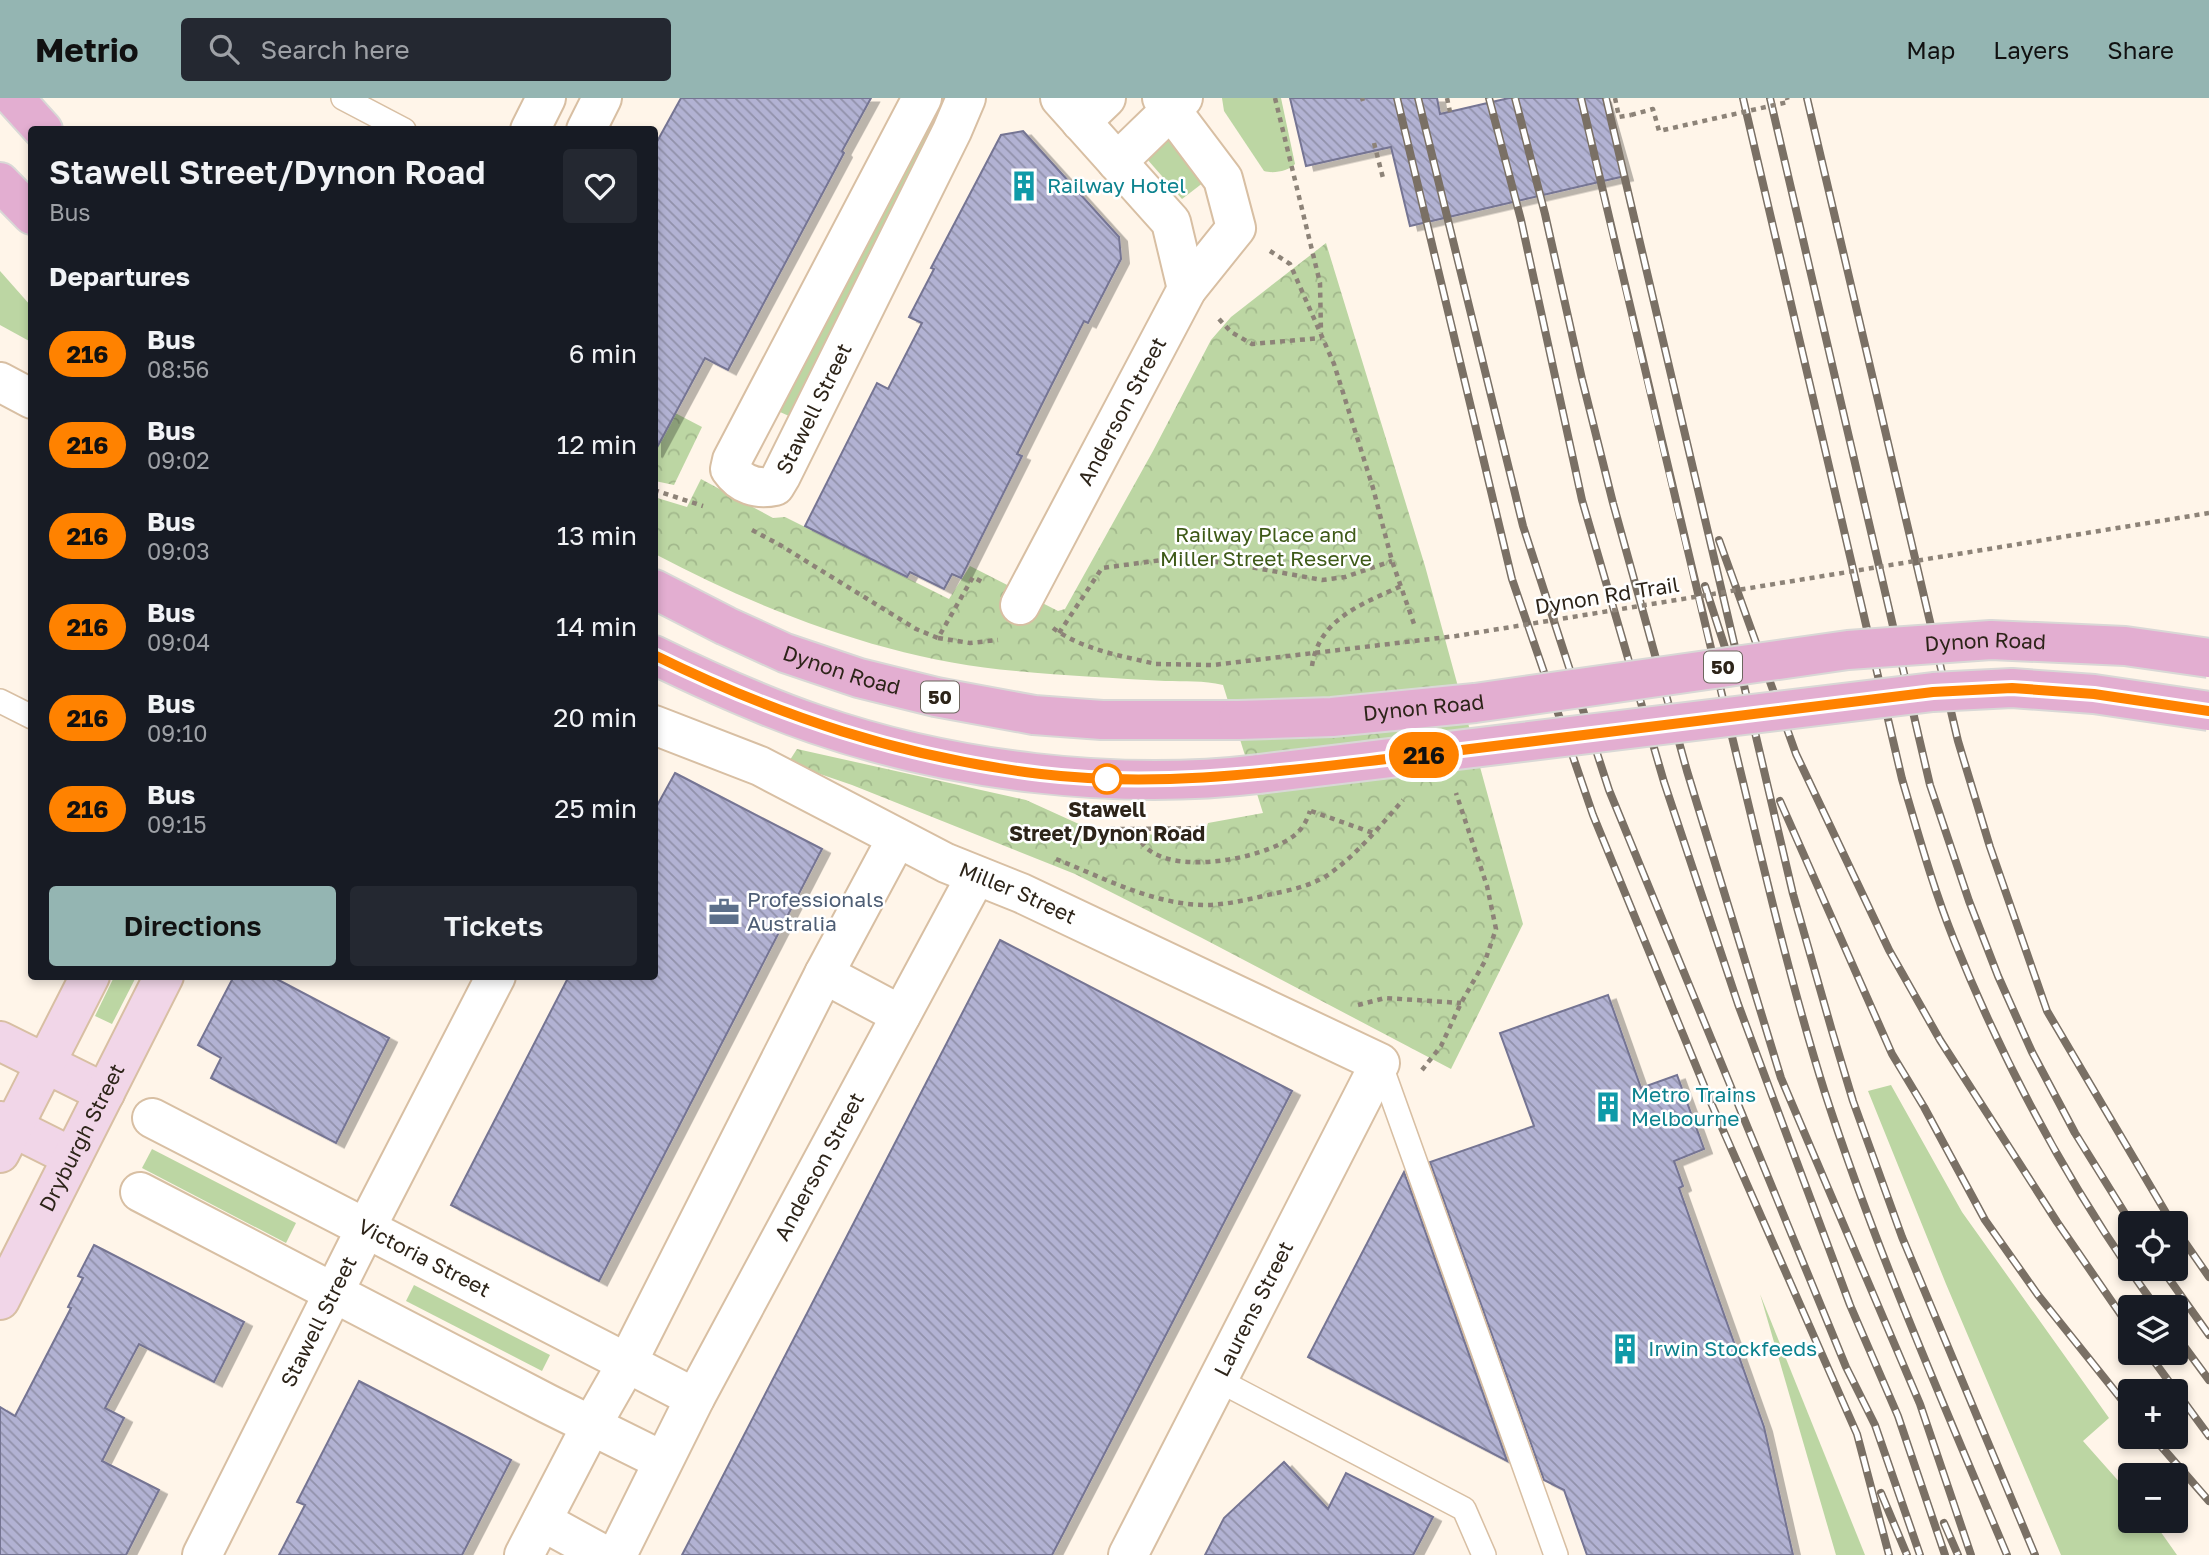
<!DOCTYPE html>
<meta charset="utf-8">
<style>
body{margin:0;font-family:"Golos Text",sans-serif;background:#242831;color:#f1f3f6;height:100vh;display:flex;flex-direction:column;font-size:26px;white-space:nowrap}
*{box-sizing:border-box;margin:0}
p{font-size:23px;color:#9ea1a6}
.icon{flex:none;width:38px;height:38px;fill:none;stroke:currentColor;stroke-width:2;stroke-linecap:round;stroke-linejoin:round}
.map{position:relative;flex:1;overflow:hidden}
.details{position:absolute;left:28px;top:28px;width:630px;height:854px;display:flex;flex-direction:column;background:#171b24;border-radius:7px;box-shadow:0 4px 10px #0003}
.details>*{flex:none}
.badge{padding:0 14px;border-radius:23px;font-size:24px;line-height:46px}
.fabs{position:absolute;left:2118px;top:1113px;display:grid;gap:14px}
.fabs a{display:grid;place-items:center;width:70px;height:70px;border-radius:7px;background:#171b24;box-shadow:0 4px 10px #0003;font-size:35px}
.map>.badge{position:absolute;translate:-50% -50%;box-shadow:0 0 0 4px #fff}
h2{padding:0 21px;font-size:26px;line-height:63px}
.round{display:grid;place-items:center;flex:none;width:74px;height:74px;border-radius:7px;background:#242831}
.summary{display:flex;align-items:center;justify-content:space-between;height:119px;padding:0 21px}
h1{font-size:33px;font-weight:600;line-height:52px}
.primary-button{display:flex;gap:14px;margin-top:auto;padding:14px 21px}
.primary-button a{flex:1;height:80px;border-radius:7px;background:#94b5b2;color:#111;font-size:28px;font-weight:600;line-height:80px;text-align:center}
.primary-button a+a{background:#242831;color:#f1f3f6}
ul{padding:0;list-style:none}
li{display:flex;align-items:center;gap:21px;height:91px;padding:0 21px}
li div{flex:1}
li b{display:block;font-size:26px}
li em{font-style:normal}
li .badge{min-width:77px;font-weight:700;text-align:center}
header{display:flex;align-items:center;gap:42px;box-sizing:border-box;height:98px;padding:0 35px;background:#94b5b2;color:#111}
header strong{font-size:33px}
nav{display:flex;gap:38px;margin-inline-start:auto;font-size:24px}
.search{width:490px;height:63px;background:#242831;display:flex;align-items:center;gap:18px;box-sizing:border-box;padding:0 24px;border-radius:7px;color:#9ea1a6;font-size:26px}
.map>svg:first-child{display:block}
.green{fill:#bcd6a3}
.park{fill:url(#park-crowns)}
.building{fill:url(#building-back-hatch);stroke:#757493;stroke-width:2;filter:url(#shadow)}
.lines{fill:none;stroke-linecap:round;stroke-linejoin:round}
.service-casing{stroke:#d8bfa3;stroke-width:26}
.minor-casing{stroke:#d8bfa3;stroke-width:42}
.tertiary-casing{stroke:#d8bfa3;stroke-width:42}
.secondary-casing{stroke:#d8bfa3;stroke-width:42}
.primary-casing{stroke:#d9d8d6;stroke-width:42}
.path{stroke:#8d8378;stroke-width:4.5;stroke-dasharray:5 5;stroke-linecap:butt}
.service{stroke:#fff;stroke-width:23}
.minor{stroke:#fff;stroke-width:38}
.tertiary{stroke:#fff;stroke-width:38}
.secondary{stroke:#f1d6e8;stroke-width:38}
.primary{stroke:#e3aed1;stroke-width:38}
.rail-casing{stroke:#7a7065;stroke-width:8}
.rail{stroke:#fff;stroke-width:5;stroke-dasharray:16;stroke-linecap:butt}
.primary-bridge-casing{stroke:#d9d8d6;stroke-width:42;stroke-linecap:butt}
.path-bridge{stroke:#8d8378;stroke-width:4.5;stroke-dasharray:5 5;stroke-linecap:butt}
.primary-bridge{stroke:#e3aed1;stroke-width:38}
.line-casing{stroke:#fff;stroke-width:16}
.line{stroke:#ff8200;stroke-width:10}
.stop-dot{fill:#fff;stroke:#ff8200;stroke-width:3.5}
.labels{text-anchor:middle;stroke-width:5;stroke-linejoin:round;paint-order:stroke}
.shield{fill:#fff;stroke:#6c665e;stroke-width:2}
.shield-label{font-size:19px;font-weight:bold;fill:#2d2419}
.culture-label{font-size:21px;fill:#0d838f;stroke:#fff;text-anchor:start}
.street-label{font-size:21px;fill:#2d2419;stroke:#fff}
.park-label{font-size:21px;fill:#3e5a18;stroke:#fff}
.stop-label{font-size:21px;font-weight:bold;fill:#2d2419;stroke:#fff}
.service-label{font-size:21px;fill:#4e5e75;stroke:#fff;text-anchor:start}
</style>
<header>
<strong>Metrio</strong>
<div class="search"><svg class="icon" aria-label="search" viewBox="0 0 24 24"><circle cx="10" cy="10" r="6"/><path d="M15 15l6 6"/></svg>Search here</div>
<nav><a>Map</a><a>Layers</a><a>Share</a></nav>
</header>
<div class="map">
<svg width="2209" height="1457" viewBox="0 0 2209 1457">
<defs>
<pattern id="park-crowns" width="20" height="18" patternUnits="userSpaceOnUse" patternTransform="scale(1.75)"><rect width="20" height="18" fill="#bcd6a3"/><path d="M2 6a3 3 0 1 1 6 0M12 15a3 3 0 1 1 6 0" fill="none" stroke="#a2b88c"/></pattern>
<pattern id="building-back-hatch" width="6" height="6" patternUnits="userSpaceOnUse" patternTransform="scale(1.75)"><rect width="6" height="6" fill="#b2b2d3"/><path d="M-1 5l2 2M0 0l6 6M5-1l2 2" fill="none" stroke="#9191aa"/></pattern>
<filter id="shadow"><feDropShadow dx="8" dy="4.5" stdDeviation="0" flood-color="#0004"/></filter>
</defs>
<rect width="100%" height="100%" fill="#fff5e9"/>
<g class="green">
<path d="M1222,0H1281L1295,66C1289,73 1273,76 1264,73L1224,13Z"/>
<path d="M931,22L939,26L792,315L789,318L780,314L781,309Z"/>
<path d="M1174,33L1208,81L1182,101L1147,61Z"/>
<path d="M0,173L31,208V244L0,227Z"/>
<path d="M114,879H136L112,926L95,918Z"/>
<path d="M1891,987L1962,1114L2109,1320L2083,1343L2130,1396V1423H2153L2177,1457H2061L1946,1186L1868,993Z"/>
<path d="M152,1051L296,1125L286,1145L142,1070Z"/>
<path d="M414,1187L550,1257L542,1273L406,1203Z"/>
<path d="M1760,1196L1865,1457H1836Z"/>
</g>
<g class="park">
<path d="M1326,145L1425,468L1523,826L1451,971L1202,840L1075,776L852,687L788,665L797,651L1026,702L1103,737L1205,736L1208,725L1263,715L1223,587C1203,582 1185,584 1165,583C1115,580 1066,578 1016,573C893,563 764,514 655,456L654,399L687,409L701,381L773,420L785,419L949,501L970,468L1058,513L1065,511L1153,353L1211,242L1231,219Z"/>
<path d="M654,304L702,329L674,387L655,383Z"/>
</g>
<g class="building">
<path d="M681,0H871L842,53L844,55L728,272L705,260L654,355V49Z"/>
<path d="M1290,0H1437L1440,16L1509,0H1603L1625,78L1410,128L1391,49L1306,68Z"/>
<path d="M1023,33L1119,139L1121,161L1088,225L1084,223L1050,290L1017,356L1022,358L961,480L952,476L944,491L910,474L907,479L805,428L877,285L888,291L922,225L909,219L934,171L931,170L1001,37Z"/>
<path d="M675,675L822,751L599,1183L451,1107L569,878H654V713Z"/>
<path d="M1000,842L1292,993L1052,1457H682Z"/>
<path d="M234,878H271L389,940L336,1045L211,980L221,960L198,947Z"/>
<path d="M1608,897L1641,990L1677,977L1704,1051L1674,1063L1683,1088L1679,1090L1764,1329L1793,1457H1587L1564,1392L1544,1382L1430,1064L1534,1028L1500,935Z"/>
<path d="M1404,1074L1507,1363L1308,1259Z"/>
<path d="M94,1147L244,1224L214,1284L139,1246L105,1310L124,1320L102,1363L159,1392L126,1457H0V1309L15,1318L71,1210L68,1209L83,1180L78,1178Z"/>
<path d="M359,1283L511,1362L462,1457H279L305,1407L297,1404Z"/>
<path d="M1284,1364L1328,1411L1346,1375L1433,1419L1413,1457H1205L1224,1420Z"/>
</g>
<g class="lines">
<g class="service-casing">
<g id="service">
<path d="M343,0L404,32"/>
<path d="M0,603L32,619"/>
<path d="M1380,965L1556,1457"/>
<path d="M1218,1282L1464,1411L1484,1457"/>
</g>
</g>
<g class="minor-casing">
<g id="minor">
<path id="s1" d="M922,0L732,362L730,371C741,387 757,392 775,388L781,378L952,33L966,0"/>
<path d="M1060,0L1171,124L1187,191"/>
<path d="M1081,24L1106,0"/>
<path d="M1117,64L1183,0"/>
<path d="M0,284L32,301"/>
<path id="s2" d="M1020,507L1187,191L1236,130L1223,81L1162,0"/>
<path id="s3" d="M654,627L760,668L946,765L1021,795L1380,965L1128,1457"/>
<path d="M824,876L901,917"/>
<path id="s4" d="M152,1020L695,1300"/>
<path d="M140,1094L548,1306L663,1363"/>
<path d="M542,1423L604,1457"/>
<path id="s5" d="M202,1457L367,1128L496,878"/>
<path d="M524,1457L591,1328L627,1265L824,876L897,740"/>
<path id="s6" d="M617,1457L695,1300L976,778"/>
</g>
</g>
<g class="tertiary-casing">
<g id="tertiary">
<path d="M530,32L546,0"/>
<path d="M586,32L602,0"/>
</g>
</g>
<g class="secondary-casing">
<g id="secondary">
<path d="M0,943L105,995"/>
<path d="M0,1023L72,1059"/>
<path d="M0,1055L90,878"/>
<path id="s7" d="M0,1202L164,878"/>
</g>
</g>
<g class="primary-casing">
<g id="primary">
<path d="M14,0L43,32"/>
<path d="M0,84L32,117"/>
<path id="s8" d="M654,491L726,528L785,555L859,580L936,599L1034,617L1102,622H1238"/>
<path d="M654,557C707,583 760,607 815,626C951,673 1116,693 1259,676"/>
</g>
</g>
<g class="path">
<path d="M1275,0L1320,185L1321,235"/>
<path d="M1362,0L1363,3"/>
<path d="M1447,0L1450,14"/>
<path d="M1615,0L1619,19L1631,17"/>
<path d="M1374,45L1383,80"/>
<path d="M1270,153L1290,166L1334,266L1373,390L1392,463L1414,526"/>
<path d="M1219,221L1231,234L1252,246L1321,240"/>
<path d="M654,392L703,408"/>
<path d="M752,432L780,447L916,531L938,540L973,479L984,485"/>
<path d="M1053,530C1083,552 1122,558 1156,566"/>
<path d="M1059,535L1102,470L1177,460L1234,466L1322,482L1345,479L1392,463"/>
<path d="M938,540L970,545L998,542"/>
<path d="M1312,568C1319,520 1363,506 1401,488"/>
<path d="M1311,713L1373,735"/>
<path d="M1110,731H1136C1146,786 1267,762 1296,736C1303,730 1307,722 1310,713"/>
<path d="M1136,731L1201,730"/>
<path d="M1056,761C1104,780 1156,808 1209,807C1230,806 1251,801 1272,796C1291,792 1315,787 1332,774C1359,754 1381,727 1403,702"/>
<path d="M1358,907L1385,900L1461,905"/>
<path d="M1422,972L1441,948L1461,905L1485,863L1496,831L1487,788L1456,695"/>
</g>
<use href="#service" class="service"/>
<use href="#minor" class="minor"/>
<use href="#tertiary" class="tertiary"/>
<use href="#secondary" class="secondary"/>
<use href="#primary" class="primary"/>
<g class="rail-casing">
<g id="rail">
<path d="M1397,0L1512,481L1593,717L1712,1007L1857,1336L1889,1457"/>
<path d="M1418,0L1523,428L1609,692L1846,1269L1875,1327L1920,1457"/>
<path d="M1489,0L1521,122L1582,402L1664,684L1738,906L1850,1207L1898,1318L1945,1457"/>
<path d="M1515,0L1545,116L1582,281L1613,405L1687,673L1781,980L1920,1306L1971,1457"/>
<path d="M1581,0C1629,206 1677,412 1727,618C1758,744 1786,871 1825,995C1876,1152 1943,1305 2007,1457"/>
<path d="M1606,0L1793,796L1832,933L1853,1003L1902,1139L2035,1457"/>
<path d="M1743,0L1902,681C1918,735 1933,790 1954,842C2006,971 2074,1097 2156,1209"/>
<path d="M1770,0L1930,687L1969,803L1998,878L2032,954L2075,1035L2131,1125"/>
<path d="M1807,0L1958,643L1990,749L2047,913L2172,1125"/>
<path d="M1719,442L1796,656L1889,852L1940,942L2057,1124L2130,1230"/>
<path d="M1705,488L1731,568"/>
<path d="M1780,703L1892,956L1924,1009L1985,1122L2038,1197L2130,1312"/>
<path d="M2175,1130L2209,1179"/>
<path d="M2162,1171L2209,1237"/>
<path d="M2175,1236L2209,1282"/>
<path d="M2148,1255L2209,1338"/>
<path d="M2153,1339L2209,1403"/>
<path d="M1881,1395L1907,1457"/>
<path d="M1944,1425L1958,1457"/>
</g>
</g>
<use href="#rail" class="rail"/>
<g class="primary-bridge-casing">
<g id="primary-bridge">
<path id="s9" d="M1238,622L1332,619L1475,605L1848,552L1991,542L2125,548L2209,560"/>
<path d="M1259,676L1933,594L2012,590L2094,596L2209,613"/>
</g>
</g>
<g class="path-bridge">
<path d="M1631,17L1653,11L1659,33L1788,4L1787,0"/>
<path d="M1156,566L1213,567L1456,538L2209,415"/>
</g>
<use href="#primary-bridge" class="primary-bridge"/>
</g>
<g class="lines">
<g class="line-casing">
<path id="line" d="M654,557C780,619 901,659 1041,676C1166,691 1289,672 1413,658C1586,638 1759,614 1933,594L2012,590L2094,596L2209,613"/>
</g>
<use href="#line" class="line"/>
</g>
<defs>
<g id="building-bare" transform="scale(2.415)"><path d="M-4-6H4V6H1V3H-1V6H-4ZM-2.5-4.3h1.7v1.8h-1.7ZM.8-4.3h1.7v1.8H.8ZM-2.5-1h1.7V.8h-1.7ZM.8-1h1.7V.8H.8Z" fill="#0f9aa8" stroke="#fff" stroke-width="2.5" paint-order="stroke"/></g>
<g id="office-bare" transform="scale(2.415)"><path d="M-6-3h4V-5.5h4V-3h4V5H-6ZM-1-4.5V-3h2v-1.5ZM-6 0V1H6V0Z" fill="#5c6f8a" stroke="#fff" stroke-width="2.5" paint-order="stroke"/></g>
</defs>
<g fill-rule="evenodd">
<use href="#building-bare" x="1024" y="88"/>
<use href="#office-bare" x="724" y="814"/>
<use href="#building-bare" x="1608" y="1009"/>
<use href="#building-bare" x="1625" y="1251"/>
</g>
<circle class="stop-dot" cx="1107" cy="681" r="14"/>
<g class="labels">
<g class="shield">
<rect x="1704" y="553.5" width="38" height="31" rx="5"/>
<rect x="921" y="583.5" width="38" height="31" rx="5"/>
</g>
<g class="shield-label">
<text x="1723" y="576">50</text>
<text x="940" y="606">50</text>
</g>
<g class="culture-label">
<text x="1047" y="95">Railway Hotel</text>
<text x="1631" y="1004">Metro Trains<tspan x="1631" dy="24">Melbourne</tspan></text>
<text x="1648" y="1258">Irwin Stockfeeds</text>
</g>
<g class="street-label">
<text dy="7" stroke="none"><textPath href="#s1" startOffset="556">Stawell Street</textPath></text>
<text dy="7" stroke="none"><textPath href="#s2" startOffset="219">Anderson Street</textPath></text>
<text transform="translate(1607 498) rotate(-9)" y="7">Dynon Rd Trail</text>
<text dy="7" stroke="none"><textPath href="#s9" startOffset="752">Dynon Road</textPath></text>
<text dy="7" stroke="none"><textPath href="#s8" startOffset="205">Dynon Road</textPath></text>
<text dy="7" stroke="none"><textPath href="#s9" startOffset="186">Dynon Road</textPath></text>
<text dy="7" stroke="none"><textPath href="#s3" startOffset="401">Miller Street</textPath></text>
<text dy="7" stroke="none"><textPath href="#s7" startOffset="182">Dryburgh Street</textPath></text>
<text dy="7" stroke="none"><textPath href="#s6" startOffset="438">Anderson Street</textPath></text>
<text dy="7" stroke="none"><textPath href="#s4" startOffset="306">Victoria Street</textPath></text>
<text transform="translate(1254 1211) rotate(-63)" y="7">Laurens Street</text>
<text dy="7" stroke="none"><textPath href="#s5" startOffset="261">Stawell Street</textPath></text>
</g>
<g class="park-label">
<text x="1266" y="444">Railway Place and<tspan x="1266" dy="24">Miller Street Reserve</tspan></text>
</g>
<g class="stop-label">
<text x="1107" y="719">Stawell<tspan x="1107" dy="24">Street/Dynon Road</tspan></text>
</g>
<g class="service-label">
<text x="747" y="809">Professionals<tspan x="747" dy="24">Australia</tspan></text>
</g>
</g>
</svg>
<div class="fabs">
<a><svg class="icon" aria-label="locate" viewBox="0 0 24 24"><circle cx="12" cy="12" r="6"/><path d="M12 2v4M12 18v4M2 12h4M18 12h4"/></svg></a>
<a><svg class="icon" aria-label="layers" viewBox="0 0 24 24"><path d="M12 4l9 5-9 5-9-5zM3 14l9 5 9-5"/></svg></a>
<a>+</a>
<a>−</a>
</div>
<b class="badge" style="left:1424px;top:657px;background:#ff8200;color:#111">216</b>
<section class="details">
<div class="summary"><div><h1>Stawell Street/Dynon Road</h1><p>Bus</p></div><a class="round"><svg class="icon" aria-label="heart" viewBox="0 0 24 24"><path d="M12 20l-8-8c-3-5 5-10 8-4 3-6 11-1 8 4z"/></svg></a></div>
<h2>Departures</h2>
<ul>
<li><span class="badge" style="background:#ff8200;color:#111">216</span><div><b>Bus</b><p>08:56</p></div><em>6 min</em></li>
<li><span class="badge" style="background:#ff8200;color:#111">216</span><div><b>Bus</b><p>09:02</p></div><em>12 min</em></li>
<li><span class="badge" style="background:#ff8200;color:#111">216</span><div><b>Bus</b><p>09:03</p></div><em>13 min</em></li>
<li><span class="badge" style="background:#ff8200;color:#111">216</span><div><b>Bus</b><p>09:04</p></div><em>14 min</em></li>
<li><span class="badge" style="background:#ff8200;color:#111">216</span><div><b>Bus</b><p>09:10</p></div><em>20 min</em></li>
<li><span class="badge" style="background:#ff8200;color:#111">216</span><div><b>Bus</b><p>09:15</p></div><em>25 min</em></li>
</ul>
<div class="primary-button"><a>Directions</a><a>Tickets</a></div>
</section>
</div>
